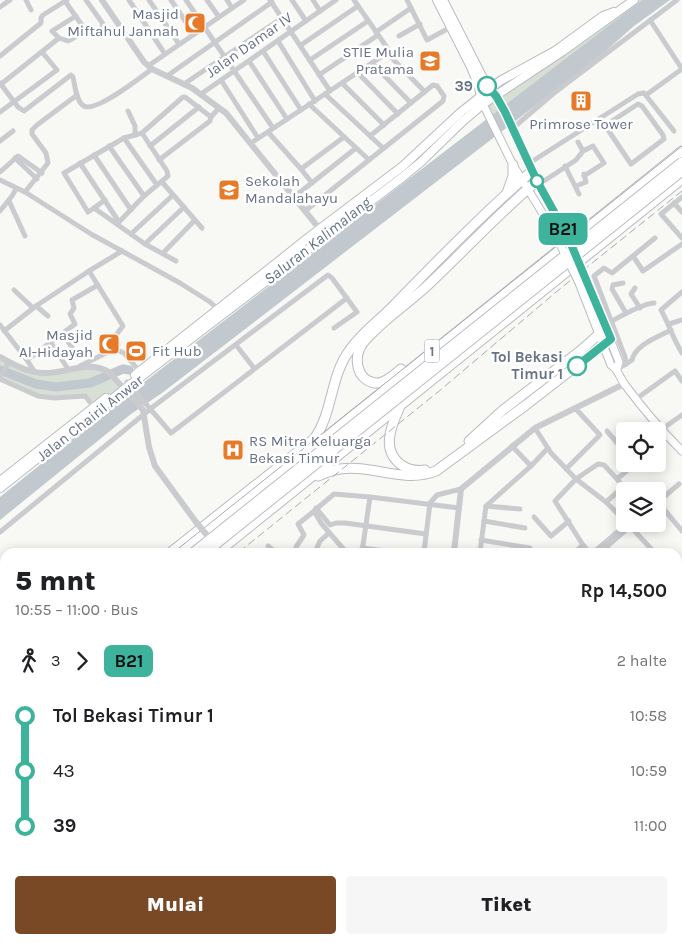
<!DOCTYPE html>
<html lang="id">
<meta charset="utf-8">
<style>
body{margin:0;font-family:Karla,sans-serif;background:#f6f6f6;color:#202124;height:100vh;display:flex;flex-direction:column;font-size:19px;white-space:nowrap}
*{box-sizing:border-box;margin:0}
p{font-size:16px;color:#757577}
.icon{flex:none;width:28px;height:28px;fill:none;stroke:currentColor;stroke-width:2;stroke-linecap:round;stroke-linejoin:round}
.map{position:relative;flex:1;overflow:hidden}
.side{position:absolute;left:0px;top:548px;width:682px;height:396px;display:flex;flex-direction:column;background:#fff;border-radius:15px 15px 0 0;box-shadow:0 2px 12px #0003}
.side>*{flex:none}
.badge{padding:0 10px;border-radius:8px;font-size:18px;line-height:32px}
.controls{position:absolute;left:616px;top:422px;display:grid;gap:10px}
.controls a{display:grid;place-items:center;width:50px;height:50px;border-radius:5px;background:#fff;box-shadow:0 2px 12px #0003;font-size:25px}
.map>.badge{position:absolute;translate:-50% -50%;box-shadow:0 0 0 2px #fff}
.legs{display:flex;align-items:center;gap:8px;height:55px;padding:0 15px;font-size:16px}
.legs p{margin-inline-start:auto}
.head{display:flex;align-items:center;justify-content:space-between;height:85px;padding:0 15px}
h1{font-size:28px;font-weight:800;line-height:38px}
.button{display:flex;gap:10px;margin-top:auto;padding:10px 15px}
.button a{flex:1;height:58px;border-radius:5px;background:#794926;color:#fff;font-size:20px;font-weight:800;line-height:58px;text-align:center}
.button a+a{background:#f6f6f6;color:#202124}
ul{padding:0 15px;list-style:none}
li{display:flex;align-items:center;gap:18px;height:55px;font-size:19px}
li i{display:grid;place-items:center;width:8px;height:100%;margin:0 6px;background:currentColor}
li i::after{content:'';width:12px;height:12px;margin:-6px;border:4px solid;border-radius:50%;background:#fff}
li p{margin-inline-start:auto}
li:first-child i{background:linear-gradient(#0000 50%,currentColor 0)}
li:last-child i{background:linear-gradient(currentColor 50%,#0000 0)}
.map>svg:first-child{display:block}
.green{fill:#d8e0d6}
.water{fill:#c1c8ce}
.lines{fill:none;stroke-linecap:round;stroke-linejoin:round}
.river{stroke:#c1c8ce;stroke-width:9}
.secondary-casing{stroke:#bbbec3;stroke-width:9}
.primary-casing{stroke:#b9bcc1;stroke-width:10}
.motorway-casing{stroke:#b9bbbf;stroke-width:11}
.minor{stroke:#c9cbcf;stroke-width:5}
.tertiary{stroke:#c9cbcf;stroke-width:6}
.secondary{stroke:#fff;stroke-width:7}
.primary{stroke:#fff;stroke-width:8}
.motorway{stroke:#fff;stroke-width:9}
.tram{stroke:#a8acb3;stroke-width:1}
.rail{stroke:#a8acb3;stroke-width:1;stroke-dasharray:8 4;stroke-linecap:butt}
.secondary-bridge-casing{stroke:#bbbec3;stroke-width:9;stroke-linecap:butt}
.motorway-bridge-casing{stroke:#b9bbbf;stroke-width:11;stroke-linecap:butt}
.tertiary-bridge{stroke:#c9cbcf;stroke-width:6}
.secondary-bridge{stroke:#fff;stroke-width:7}
.motorway-bridge{stroke:#fff;stroke-width:9}
.line-1-casing{stroke:#fff;stroke-width:11}
.line-1{stroke:#3eb39c;stroke-width:8}
.stop-1-dot{fill:#fff;stroke:#3eb39c;stroke-width:2.5}
.labels{text-anchor:middle;stroke-width:5;stroke-linejoin:round;paint-order:stroke}
.shield{fill:#fff;stroke:#959cab;stroke-width:1}
.shield-label{font-size:14px;font-weight:bold;fill:#677287}
.poi-label{font-size:15px;fill:#677287;stroke:#fff;text-anchor:end}
.street-label{font-size:15px;fill:#677287;stroke:#fff}
.stop-label{font-size:15px;font-weight:bold;fill:#677287;stroke:#fff;text-anchor:end}
.water-label{font-size:16px;font-style:italic;fill:#637383;stroke:#fff}
</style>
<div class="map">
<svg width="682" height="943" viewBox="0 0 682 943">
<rect width="100%" height="100%" fill="#f8f8f5"/>
<g class="green">
<path d="M634,0H642L489,118L483,104Z"/>
<path d="M0,357L43,373L79,367L105,369L122,386L94,407L88,397L38,395L0,379Z"/>
</g>
<path class="water" d="M642,0H670L634,26L607,50L540,102L162,393L131,414L0,520V497L117,403Z"/>
<g class="lines">
<path class="river" d="M0,370L36,384L56,387L90,383L123,369L129,370"/>
<g class="secondary-casing">
<g id="secondary">
<path d="M495,96L505,112L537,181L568,237"/>
<path d="M483,104L513,165L554,232"/>
<path d="M587,280L619,362L617,369"/>
<path d="M579,283L611,365C619,370 620,379 626,386C643,409 662,431 682,451"/>
</g>
</g>
<g class="primary-casing">
<g id="primary">
<path d="M437,0L471,67L478,84L482,100"/>
<path d="M443,0L486,84L491,91"/>
<path d="M135,375L308,238L403,166L460,113L500,81L555,51L603,16L614,12"/>
<path d="M0,481L106,398"/>
<path d="M0,488L130,385L404,176L421,162L462,122L483,104L563,51L634,0"/>
</g>
</g>
<g class="motorway-casing">
<g id="motorway">
<path d="M507,193L513,176V165"/>
<path d="M401,369C394,375 384,384 375,383C356,380 353,357 363,343C381,321 408,304 429,284C465,250 499,213 537,181"/>
<path d="M399,409C390,428 381,452 403,466C409,470 417,471 425,470"/>
<path d="M469,441L503,410L580,351L606,328"/>
<path d="M318,476C325,473 332,470 340,469C373,464 403,484 436,471L526,405L611,339"/>
<path d="M171,552L314,439C333,413 330,377 349,351C361,333 380,320 395,304C439,259 484,213 532,171"/>
<path d="M183,552L682,151"/>
<path d="M218,552L682,179"/>
<path d="M0,696L5,690"/>
<path d="M0,707L5,703"/>
<path d="M0,717L5,713"/>
<path d="M0,727L5,723"/>
</g>
</g>
<g class="minor">
<path d="M26,0L31,10"/>
<path d="M129,0L165,54"/>
<path d="M149,0L179,44"/>
<path d="M171,0L194,34"/>
<path d="M186,0L273,128"/>
<path d="M207,0L219,17"/>
<path d="M227,0L232,8"/>
<path d="M270,0L330,91"/>
<path d="M292,0L306,21"/>
<path d="M313,0L320,11"/>
<path d="M407,0L427,40L451,27"/>
<path d="M65,1L86,31L92,35L101,29L103,24L86,0"/>
<path d="M0,7L10,0"/>
<path d="M76,16L52,31L59,38L68,41L86,31"/>
<path d="M650,20L682,69"/>
<path d="M376,32L411,8"/>
<path d="M399,36L420,24"/>
<path d="M278,41L315,101"/>
<path d="M301,45L358,6"/>
<path d="M263,51L301,110"/>
<path d="M387,53L425,92"/>
<path d="M0,56L41,23V18L43,15L67,0"/>
<path d="M310,60L368,21"/>
<path d="M249,61L287,119"/>
<path d="M372,63L411,103"/>
<path d="M148,66L244,0"/>
<path d="M357,72L398,114"/>
<path d="M319,75L378,35"/>
<path d="M167,76L272,2"/>
<path d="M221,80L258,138"/>
<path d="M0,83L18,107L24,111L71,75L73,77C75,85 76,102 84,106C96,113 141,77 152,69"/>
<path d="M342,83L384,125"/>
<path d="M184,84L282,18"/>
<path d="M0,85L59,38"/>
<path d="M201,94L336,0"/>
<path d="M325,94L383,148"/>
<path d="M646,95L682,69"/>
<path d="M309,104L368,159"/>
<path d="M128,111L135,126V135"/>
<path d="M0,112L57,70L42,52"/>
<path d="M600,118L631,164L664,139L663,135L642,106L638,104L606,125"/>
<path d="M513,128L554,93L677,0"/>
<path d="M268,132L301,169L344,137"/>
<path d="M124,138L157,185"/>
<path d="M0,141L13,131"/>
<path d="M578,142L583,151"/>
<path d="M251,143L387,53L388,49L354,0"/>
<path d="M109,146L144,196"/>
<path d="M150,146L199,107"/>
<path d="M94,155L131,210"/>
<path d="M15,158L37,179"/>
<path d="M159,160L210,121L211,117L219,108"/>
<path d="M80,163L119,222"/>
<path d="M528,164L638,94L644,93L674,131"/>
<path d="M565,166L579,194"/>
<path d="M301,169L312,183"/>
<path d="M0,172L18,156L42,173"/>
<path d="M0,180L25,192L91,234L180,283L210,302L220,311"/>
<path d="M544,181L576,160L583,151L593,146L604,163L584,176"/>
<path d="M162,182L202,228"/>
<path d="M576,186L586,182L584,174"/>
<path d="M25,192L48,163L46,153L32,134V130L37,125L77,95"/>
<path d="M294,197L356,148"/>
<path d="M682,197L661,214L682,238"/>
<path d="M105,200L94,208L145,244L176,261"/>
<path d="M9,201L25,236"/>
<path d="M674,203L682,212"/>
<path d="M94,208L88,212L64,173L124,138L142,133L183,97H185L211,117"/>
<path d="M0,211L12,196L16,189"/>
<path d="M305,211L443,101L444,96L437,86L433,85L370,136"/>
<path d="M117,224L144,196L168,176L167,171L142,133"/>
<path d="M131,234L173,195"/>
<path d="M145,244L184,207"/>
<path d="M163,253L195,220"/>
<path d="M633,256L643,271L682,244"/>
<path d="M89,271L122,251"/>
<path d="M623,283L613,285L612,289L626,313"/>
<path d="M635,288L631,294L640,308"/>
<path d="M14,290L33,308"/>
<path d="M682,292L661,310C669,324 673,339 682,353"/>
<path d="M36,306L48,316"/>
<path d="M612,321C623,315 641,304 654,303"/>
<path d="M669,324L682,320"/>
<path d="M0,325L27,360L34,371"/>
<path d="M4,331L36,306L89,271L123,326L116,335L118,345L116,348L80,366"/>
<path d="M62,334L72,347"/>
<path d="M51,343L68,369"/>
<path d="M236,345L254,368"/>
<path d="M115,349L124,353L140,372"/>
<path d="M27,360L75,324L70,314L74,308L72,300L98,285"/>
<path d="M626,364L632,360C635,345 658,337 671,330"/>
<path d="M617,369L626,364L625,357L594,276L604,268L612,273L655,238"/>
<path d="M0,377L9,362"/>
<path d="M0,379L38,396L54,398L85,396L94,407"/>
<path d="M127,382L171,433L347,298"/>
<path d="M636,399L675,371L682,381"/>
<path d="M535,428L551,453L576,479L555,501L583,545L575,552"/>
<path d="M662,429L682,415"/>
<path d="M607,431L625,452"/>
<path d="M658,440L665,433"/>
<path d="M512,446L531,466"/>
<path d="M566,469L600,435L575,408"/>
<path d="M617,479L604,465L598,464L576,479L606,502L625,521"/>
<path d="M606,502L621,489V484L617,479L635,464"/>
<path d="M658,502L682,531"/>
<path d="M658,502L679,484"/>
<path d="M486,506L520,509"/>
<path d="M316,508L330,525L336,523H345L426,534"/>
<path d="M534,517L551,536L569,521"/>
<path d="M484,521L525,528"/>
<path d="M630,526L654,552"/>
<path d="M0,532L154,406L328,275L332,278L357,312L334,328"/>
<path d="M481,540L530,548"/>
<path d="M583,545L589,552"/>
<path d="M268,546L273,550L271,552"/>
<path d="M296,547L304,535L298,524L313,512"/>
<path d="M362,548L394,552"/>
<path d="M315,552L320,541L329,533"/>
<path d="M346,552L321,523L314,511L334,494L370,497"/>
<path d="M362,552L370,497L459,508"/>
<path d="M424,552L430,503L437,495L461,489"/>
<path d="M480,552L486,506L531,466L548,448"/>
<path d="M594,552L627,524"/>
<path d="M611,552L606,547L633,524"/>
<path d="M678,584L682,580"/>
<path d="M678,612L682,617"/>
<path d="M678,636L682,632"/>
<path d="M678,666L682,662"/>
<path d="M678,701L682,706"/>
<path d="M678,743L682,740"/>
<path d="M5,746L0,750L5,757"/>
<path d="M0,772L5,768"/>
<path d="M0,791L5,786"/>
<path d="M678,801L682,802"/>
<path d="M0,807L5,810"/>
<path d="M0,848L5,844"/>
<path d="M0,863L5,869"/>
<path d="M678,865L682,860"/>
<path d="M678,886L682,890"/>
<path d="M0,893L5,888"/>
<path d="M67,939L71,943"/>
<path d="M113,939L116,943"/>
<path d="M157,939L160,943"/>
<path d="M400,939L404,943"/>
<path d="M425,939L429,943"/>
<path d="M450,939L454,943"/>
<path d="M504,939L509,943"/>
<path d="M567,939L573,943"/>
<path d="M606,939L612,943"/>
<path d="M666,939L671,943"/>
<path d="M0,942L5,938"/>
<path d="M35,943L40,939"/>
<path d="M93,943L98,939"/>
<path d="M200,943L206,939"/>
<path d="M313,943L318,939"/>
<path d="M471,943L476,939"/>
<path d="M596,943L598,939"/>
</g>
<g class="tertiary">
<path d="M102,0L144,62L152,69L192,88L226,113L322,232"/>
<path d="M0,357C13,364 28,373 44,373C66,374 88,359 109,372L143,410L149,447L155,466L196,522"/>
<path d="M454,552L461,489L535,428L624,384"/>
<path d="M373,939L376,943"/>
</g>
<use href="#secondary" class="secondary"/>
<use href="#primary" class="primary"/>
<use href="#motorway" class="motorway"/>
<g class="tram">
<path d="M174,552L682,146"/>
<path d="M0,697L5,693"/>
</g>
<g class="rail">
<path d="M239,552L438,392L561,288L682,191"/>
<path d="M0,747L5,743"/>
</g>
<g class="secondary-bridge-casing">
<g id="secondary-bridge">
<path d="M554,232L579,283"/>
<path d="M568,237L587,280"/>
</g>
</g>
<g class="motorway-bridge-casing">
<g id="motorway-bridge">
<path d="M194,552L682,162"/>
<path d="M206,552L682,171"/>
</g>
</g>
<path class="tertiary-bridge" d="M196,522L221,552"/>
<use href="#secondary-bridge" class="secondary-bridge"/>
<use href="#motorway-bridge" class="motorway-bridge"/>
</g>
<g class="lines">
<g class="line-1-casing">
<path id="line-1" d="M487,86L496,96L505,112L537,181L568,237L611,339L577,366"/>
</g>
<use href="#line-1" class="line-1"/>
</g>
<defs>
<g id="mosque-square" transform="scale(1.125)"><rect x="-9" y="-9" width="18" height="18" rx="4" fill="#e67a28" stroke="#fff"/><path d="M3.5-4.9A6 6 0 1 0 3.5 4.9A5 5 0 1 1 3.5-4.9Z" fill="#fff"/></g>
<g id="university-square" transform="scale(1.125)"><rect x="-9" y="-9" width="18" height="18" rx="4" fill="#e67a28" stroke="#fff"/><path d="M0-5L7-2L0 1L-7-2ZM-4 1L0 2.5L4 1V4Q0 6-4 4Z" fill="#fff"/></g>
<g id="building-square" transform="scale(1.125)"><rect x="-9" y="-9" width="18" height="18" rx="4" fill="#e67a28" stroke="#fff"/><path d="M-4-6H4V6H1V3H-1V6H-4ZM-2.5-4.3h1.7v1.8h-1.7ZM.8-4.3h1.7v1.8H.8ZM-2.5-1h1.7V.8h-1.7ZM.8-1h1.7V.8H.8Z" fill="#fff"/></g>
<g id="school-square" transform="scale(1.125)"><rect x="-9" y="-9" width="18" height="18" rx="4" fill="#e67a28" stroke="#fff"/><path d="M0-5L7-2L0 1L-7-2ZM-4 1L0 2.5L4 1V4Q0 6-4 4Z" fill="#fff"/></g>
<g id="stadium-square" transform="scale(1.125)"><rect x="-9" y="-9" width="18" height="18" rx="4" fill="#e67a28" stroke="#fff"/><path d="M0-5a6.5 5 0 1 0 0 10a6.5 5 0 1 0 0-10ZM-3.5-1.8h7v3.6h-7Z" fill="#fff"/></g>
<g id="hospital-square" transform="scale(1.125)"><rect x="-9" y="-9" width="18" height="18" rx="4" fill="#e67a28" stroke="#fff"/><path d="M-5-5h3v3.5h4V-5h3V5h-3V1.5h-4V5h-3Z" fill="#fff"/></g>
</defs>
<g fill-rule="evenodd">
<use href="#mosque-square" x="195" y="23"/>
<use href="#university-square" x="430" y="61"/>
<use href="#building-square" x="581" y="101"/>
<use href="#school-square" x="229" y="190"/>
<use href="#mosque-square" x="109" y="344"/>
<use href="#stadium-square" x="136" y="351"/>
<use href="#hospital-square" x="233" y="450"/>
</g>
<g class="stop-1-dot">
<circle cx="487" cy="86" r="9"/>
<circle cx="537" cy="181" r="6"/>
<circle cx="577" cy="366" r="9"/>
</g>
<g class="labels">
<rect class="shield" x="424.5" y="339.5" width="15" height="23" rx="4"/>
<g class="shield-label">
<text x="432" y="356">1</text>
</g>
<g class="poi-label">
<text x="179" y="19">Masjid<tspan x="179" dy="17">Miftahul Jannah</tspan></text>
<text x="414" y="57">STIE Mulia<tspan x="414" dy="17">Pratama</tspan></text>
<text x="581" y="129" text-anchor="middle">Primrose Tower</text>
<text x="245" y="186" text-anchor="start">Sekolah<tspan x="245" dy="17">Mandalahayu</tspan></text>
<text x="93" y="340">Masjid<tspan x="93" dy="17">Al-Hidayah</tspan></text>
<text x="152" y="356" text-anchor="start">Fit Hub</text>
<text x="249" y="446" text-anchor="start">RS Mitra Keluarga<tspan x="249" dy="17">Bekasi Timur</tspan></text>
</g>
<g class="street-label">
<text transform="translate(249 45) rotate(-35)" y="5">Jalan Damar IV</text>
<text transform="translate(90 418) rotate(-38)" y="5">Jalan Chairil Anwar</text>
</g>
<g class="stop-label">
<text x="473" y="91">39</text>
<text x="563" y="362">Tol Bekasi<tspan x="563" dy="17">Timur 1</tspan></text>
</g>
<g class="water-label">
<text transform="translate(317 240) rotate(-38)" y="6">Saluran Kalimalang</text>
</g>
</g>
</svg>
<div class="controls">
<a><svg class="icon" aria-label="locate" viewBox="0 0 24 24"><circle cx="12" cy="12" r="6"/><path d="M12 2v4M12 18v4M2 12h4M18 12h4"/></svg></a>
<a><svg class="icon" aria-label="layers" viewBox="0 0 24 24"><path d="M12 4l9 5-9 5-9-5zM3 14l9 5 9-5"/></svg></a>
</div>
<b class="badge" style="left:563px;top:229px;background:#3eb39c;color:#111">B21</b>
<section class="side">
<div class="head"><div><h1>5 mnt</h1><p>10:55 – 11:00 · Bus</p></div><b>Rp 14,500</b></div>
<div class="legs"><svg class="icon" aria-label="walk" viewBox="0 0 24 24"><circle cx="13" cy="4" r="2"/><path d="M13 8l-2 6 4 7M11 14l-3 7M7 12l3-4h3l4 4"/></svg>3<svg class="icon" aria-label="forward" viewBox="0 0 24 24"><path d="M9 5l7 7-7 7"/></svg><b class="badge" style="background:#3eb39c;color:#111">B21</b><p>2 halte</p></div>
<ul>
<li><i style="color:#3eb39c"></i><b>Tol Bekasi Timur 1</b><p>10:58</p></li>
<li><i style="color:#3eb39c"></i><span>43</span><p>10:59</p></li>
<li><i style="color:#3eb39c"></i><b>39</b><p>11:00</p></li>
</ul>
<div class="button"><a>Mulai</a><a>Tiket</a></div>
</section>
</div>
